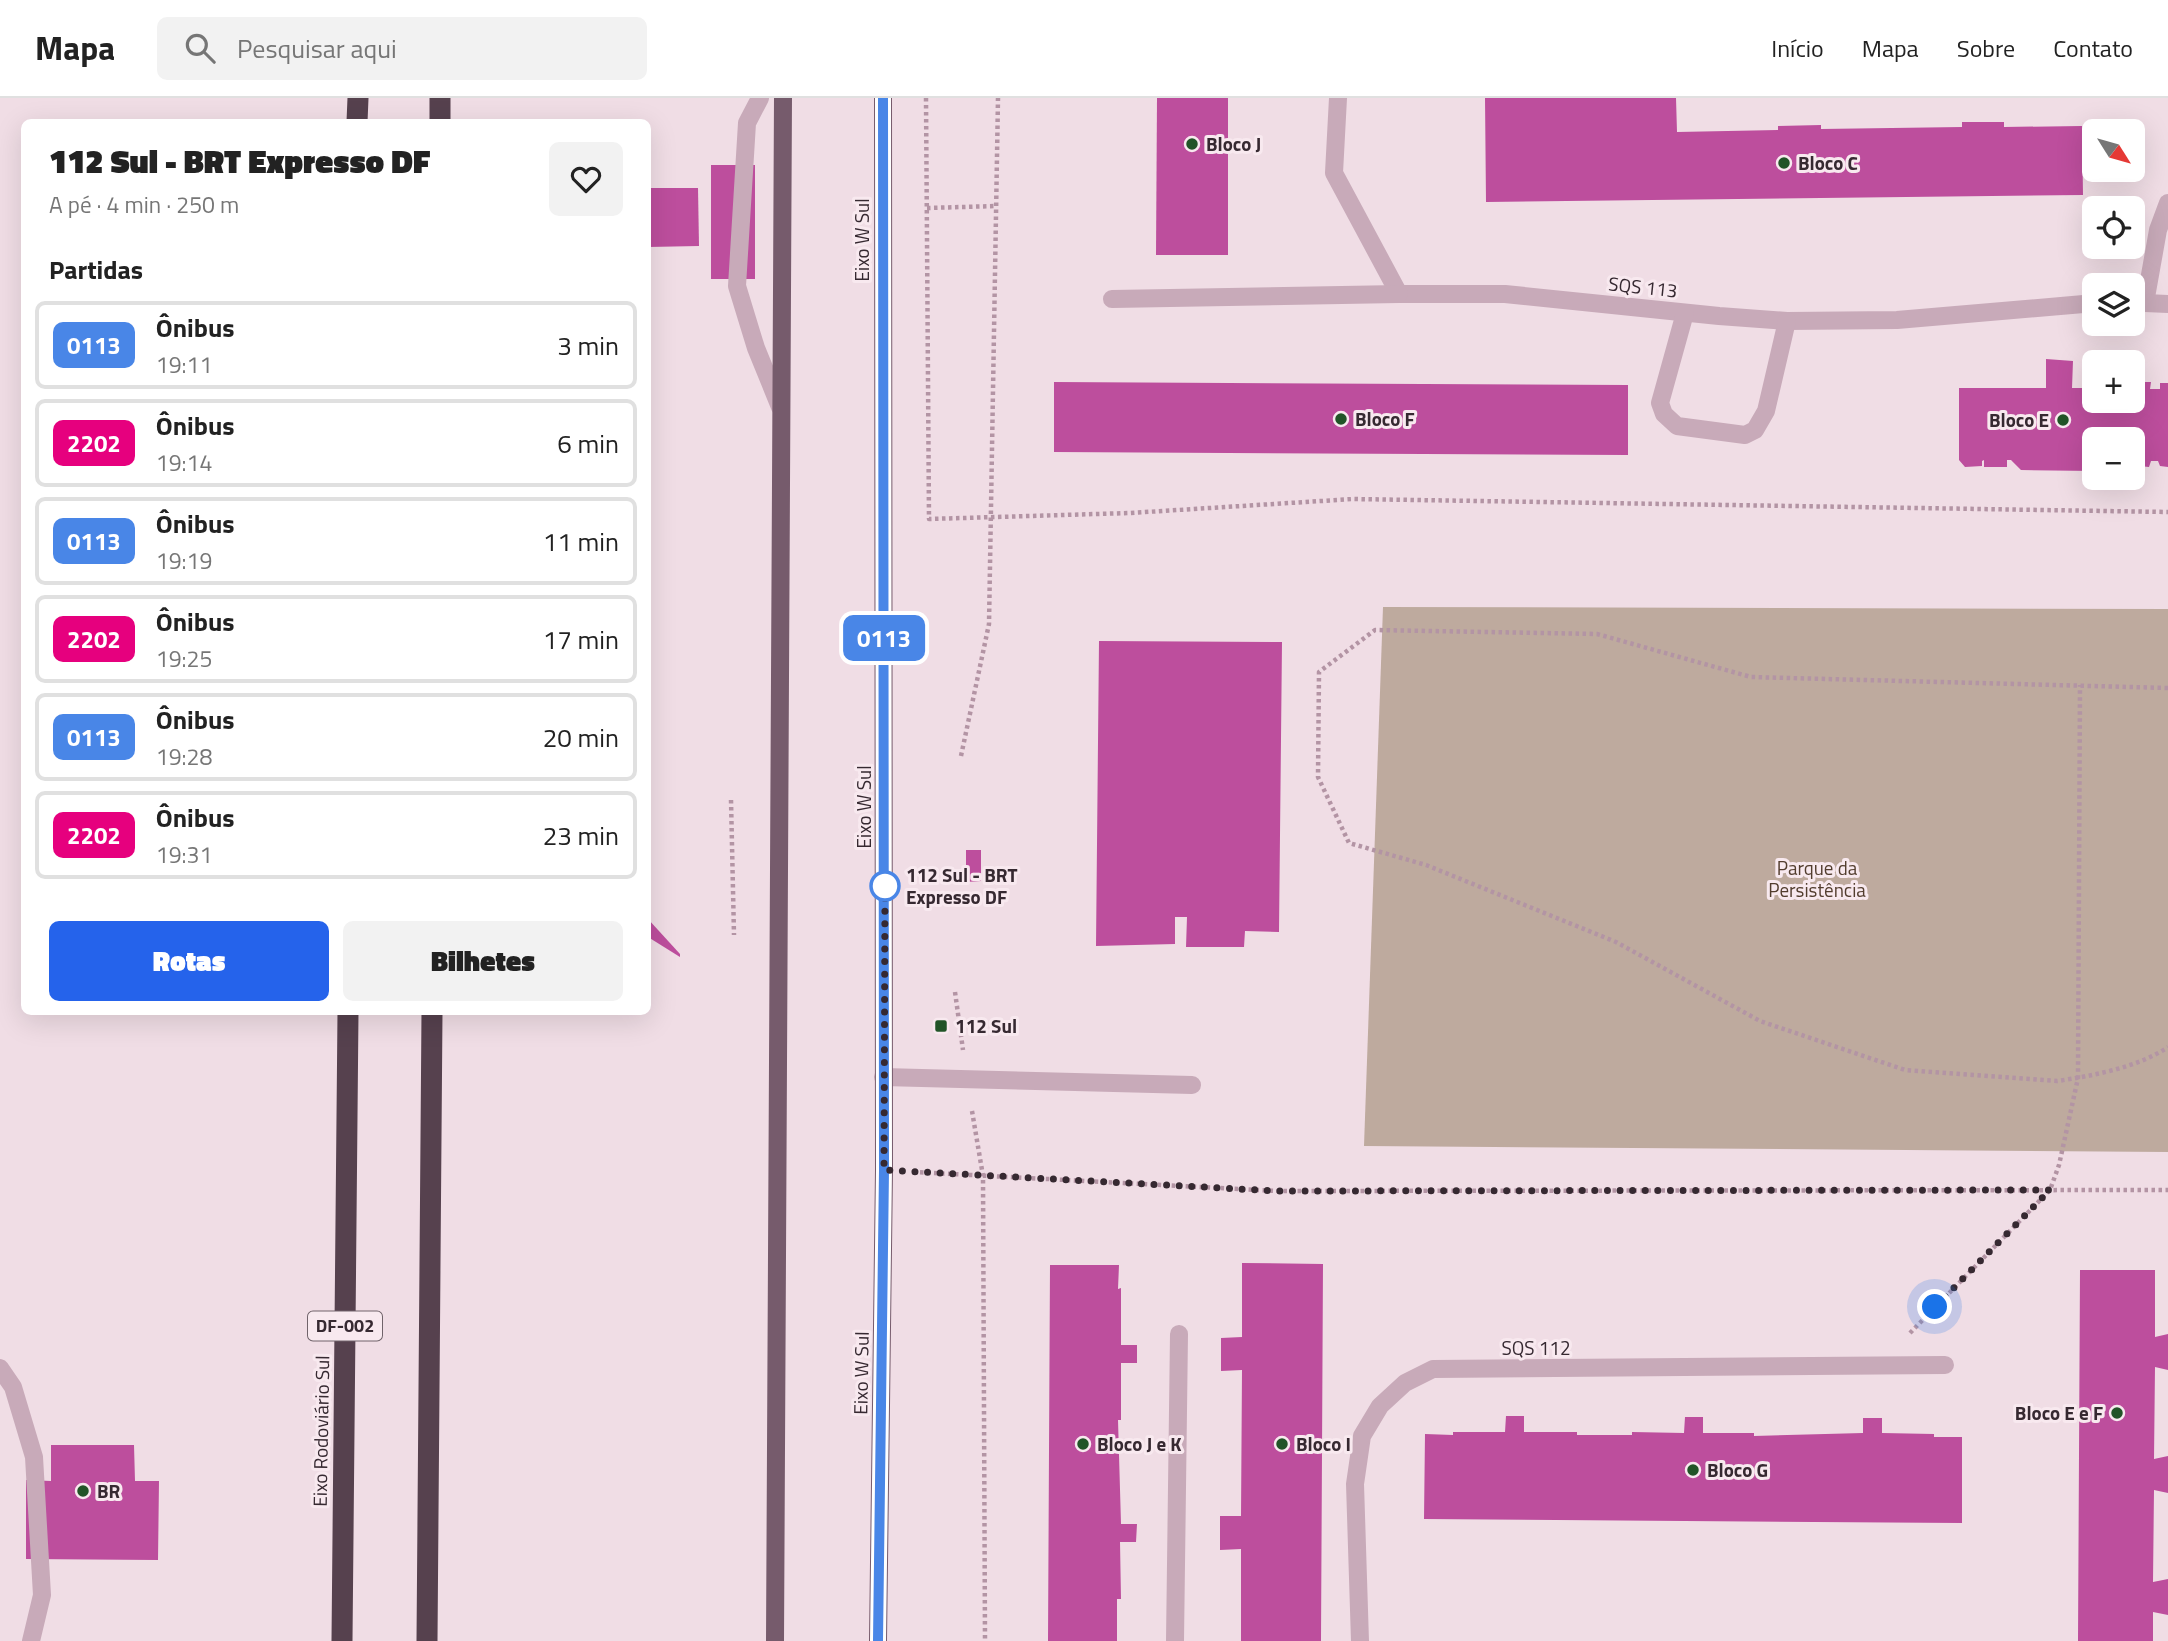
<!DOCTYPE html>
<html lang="pt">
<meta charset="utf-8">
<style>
body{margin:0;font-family:"Titillium Web",sans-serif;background:#f2f2f2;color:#222;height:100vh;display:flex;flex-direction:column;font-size:26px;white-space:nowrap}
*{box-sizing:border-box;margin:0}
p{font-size:23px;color:#767676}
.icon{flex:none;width:38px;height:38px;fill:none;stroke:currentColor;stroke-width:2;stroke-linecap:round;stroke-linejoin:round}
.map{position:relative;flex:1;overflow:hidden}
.side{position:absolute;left:21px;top:21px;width:630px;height:896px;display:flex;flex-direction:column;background:#fff;border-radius:10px;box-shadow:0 7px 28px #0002}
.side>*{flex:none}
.badge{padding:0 14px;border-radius:10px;font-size:24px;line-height:46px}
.needle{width:46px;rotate:127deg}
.controls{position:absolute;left:2082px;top:21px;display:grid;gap:14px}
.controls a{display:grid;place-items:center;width:63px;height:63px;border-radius:10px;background:#fff;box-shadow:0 7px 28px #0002;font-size:35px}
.you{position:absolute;width:35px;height:35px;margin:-18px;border:5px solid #fff;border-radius:50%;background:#1a73e8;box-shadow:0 0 0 10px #1a73e833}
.map>.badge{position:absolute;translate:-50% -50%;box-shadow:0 0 0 4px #fff}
h2{padding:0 28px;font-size:26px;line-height:63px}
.round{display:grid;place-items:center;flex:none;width:74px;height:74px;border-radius:10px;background:#f2f2f2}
.summary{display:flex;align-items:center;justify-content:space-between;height:119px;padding:0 28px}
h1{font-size:33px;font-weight:800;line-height:52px}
.primary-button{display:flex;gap:14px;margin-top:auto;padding:14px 28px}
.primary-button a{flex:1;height:80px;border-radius:10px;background:#2563eb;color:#fff;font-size:28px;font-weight:800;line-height:80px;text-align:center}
.primary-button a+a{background:#f2f2f2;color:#222}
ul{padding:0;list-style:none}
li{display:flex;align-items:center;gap:21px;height:88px;margin:0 14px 10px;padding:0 14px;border:4px solid #e0e0e0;border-radius:10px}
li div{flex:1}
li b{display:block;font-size:26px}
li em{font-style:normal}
li .badge{min-width:77px;font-weight:700;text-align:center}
header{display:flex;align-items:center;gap:42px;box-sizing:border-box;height:98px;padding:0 35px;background:#fff;border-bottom:2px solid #e0e0e0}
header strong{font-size:33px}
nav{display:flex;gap:38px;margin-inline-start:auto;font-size:24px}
.search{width:490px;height:63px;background:#f2f2f2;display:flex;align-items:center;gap:18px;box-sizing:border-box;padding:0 24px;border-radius:10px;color:#767676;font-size:26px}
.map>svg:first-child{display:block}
.green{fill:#beaa9e}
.building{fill:#bd4e9d}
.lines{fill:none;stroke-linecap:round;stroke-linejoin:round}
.path{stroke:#b394a4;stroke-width:4.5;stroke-dasharray:3.5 3.5;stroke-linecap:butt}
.minor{stroke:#c8aab9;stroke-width:18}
.major{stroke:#765b6c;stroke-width:18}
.highway{stroke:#56414e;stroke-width:21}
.line-casing{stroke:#fff;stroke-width:16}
.line{stroke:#4986e7;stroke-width:10}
.walk{stroke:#362931;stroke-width:7;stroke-dasharray:0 12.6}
.poi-dot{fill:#215427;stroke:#f8e9ef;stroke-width:2.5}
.stop-dot{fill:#fff;stroke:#4986e7;stroke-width:3.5}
.labels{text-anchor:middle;stroke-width:6;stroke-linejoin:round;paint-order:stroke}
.shield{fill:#f8e9ef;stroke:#70636a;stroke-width:2}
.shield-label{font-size:18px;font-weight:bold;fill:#362931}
.poi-label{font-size:19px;font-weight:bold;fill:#362931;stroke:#f8e9ef;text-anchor:start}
.street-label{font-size:19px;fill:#362931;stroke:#f8e9ef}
.park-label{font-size:19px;fill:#523d2e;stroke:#f8e9ef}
.stop-label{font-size:19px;font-weight:bold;fill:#362931;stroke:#f8e9ef;text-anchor:start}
</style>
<header>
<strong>Mapa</strong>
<div class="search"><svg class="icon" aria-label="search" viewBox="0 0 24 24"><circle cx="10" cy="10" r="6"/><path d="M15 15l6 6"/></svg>Pesquisar aqui</div>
<nav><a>Início</a><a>Mapa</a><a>Sobre</a><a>Contato</a></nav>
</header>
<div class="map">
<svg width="2168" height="1543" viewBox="0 0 2168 1543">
<rect width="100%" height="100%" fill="#f0dde5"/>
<path class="green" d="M1383,509L2168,511V1054L1364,1048Z"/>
<g class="building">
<path d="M1157,0H1228V157H1156Z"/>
<path d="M1485,0H1676L1677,34L1778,32V28L1821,27V31L1962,29V24H2004V29L2082,28L2083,97L1486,104Z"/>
<rect x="711" y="67" width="44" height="114"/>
<path d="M648,90H698L699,148L648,149Z"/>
<path d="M2046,261L2073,263L2072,290H2095V303H2133V291H2139V284H2151L2150,291H2160V285H2168V369L2160,368L2158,363H2151L2149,369L2139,368L2136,363H2133V341H2095V373L2021,372L2011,362H2007V369H1984V362L1982,363V368L1965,369L1959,362V290H2046Z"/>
<path d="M1054,284L1628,287V357L1054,354Z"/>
<path d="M1099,543L1282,544L1279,834L1245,833L1244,849H1186L1187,819H1175V846L1096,848Z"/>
<path d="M966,752H981V783L966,784Z"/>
<path d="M648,821L680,856V859L648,839Z"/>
<path d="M1242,1165L1323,1166L1321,1543H1241V1451L1220,1452V1418H1241L1242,1272L1221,1273V1240L1242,1239Z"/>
<path d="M1050,1167H1119L1118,1191L1121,1190V1247H1137V1265H1121V1322H1118L1121,1426H1137L1136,1444H1120L1121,1501H1117V1543H1048Z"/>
<path d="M2080,1172H2155V1239L2168,1236V1272L2155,1269L2154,1361L2168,1358V1395L2154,1392L2153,1484L2168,1481V1517L2153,1514V1543H2078Z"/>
<path d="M1506,1318H1524V1334H1577V1337H1632V1334L1684,1335L1685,1319H1703V1335H1754V1338L1863,1335V1320H1882V1335L1934,1336V1339H1962V1425L1424,1421L1425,1336L1453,1337V1334H1505Z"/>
<path d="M51,1347H134L135,1383H159L158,1462L26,1461V1382L51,1383Z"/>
</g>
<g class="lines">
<g class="path">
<path d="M926,0L929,421L1130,415L1353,401L2168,414"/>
<path d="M927,110L997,108"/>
<path d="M2168,590L1751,579L1597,536L1375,532L1319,574L1318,679L1349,745L1426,767L1616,844L1760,923L1905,972L2057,983C2092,978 2139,969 2168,949"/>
<path d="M961,658L989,526L998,0"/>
<path d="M731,702L734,837"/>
<path d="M955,894L963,952"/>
<path d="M972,1013L983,1078L985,1543"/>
<path d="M913,1074L1277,1093L2168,1092"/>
<path d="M1910,1235L2050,1092L2059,1067L2078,980L2080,587"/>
</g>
<g class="minor">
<path d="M760,0L747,25L737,188L756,250L780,309"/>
<path d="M1338,0L1334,75L1399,196H1505L1719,218L1787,223L1897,222L2095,205"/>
<path d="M1112,201L1399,196"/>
<path d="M2133,205H2145L2158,132L2168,105"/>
<path d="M2145,205L2168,206"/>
<path d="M1685,215L1660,305L1664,316L1677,328L1745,337L1755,332L1766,313L1787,223"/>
<path d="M883,979L1192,987"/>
<path d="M0,1270L13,1289L34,1359L42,1497L31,1543"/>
<path d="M1175,1543L1179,1236"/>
<path d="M1360,1543L1355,1386L1362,1338L1380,1308L1405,1285L1433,1271L1945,1267"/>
</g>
<g class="major">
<path d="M775,1543L783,0"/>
<path d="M878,1543L884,1072L883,0"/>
</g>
<g class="highway">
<path d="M357,24L358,0"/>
<path d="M440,24V0"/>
<path d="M342,1543L348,914"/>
<path d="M427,1543L432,914"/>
</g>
</g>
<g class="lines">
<g class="line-casing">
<path id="line" d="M878,1543L884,1072L883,0"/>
</g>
<use href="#line" class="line"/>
<path class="walk" d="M885,788L884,1072L1277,1093L2050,1092L1935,1209"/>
</g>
<g class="poi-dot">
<circle cx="1192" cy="46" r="7"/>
<circle cx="1784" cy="65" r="7"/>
<circle cx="1341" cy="321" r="7"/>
<circle cx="2063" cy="322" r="7"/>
<rect x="934" y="921" width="14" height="14" rx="3.5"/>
<circle cx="2117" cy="1315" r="7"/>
<circle cx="1083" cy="1346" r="7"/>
<circle cx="1282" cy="1346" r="7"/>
<circle cx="1693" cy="1372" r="7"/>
<circle cx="83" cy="1393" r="7"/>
</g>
<circle class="stop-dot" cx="885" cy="788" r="14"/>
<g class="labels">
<rect class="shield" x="308" y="1213.5" width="74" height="29" rx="5"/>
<g class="shield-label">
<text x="345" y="1234">DF-002</text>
</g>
<g class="poi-label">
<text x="1206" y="53">Bloco J</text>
<text x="1798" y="72">Bloco C</text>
<text x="1355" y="328">Bloco F</text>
<text x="2049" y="329" text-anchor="end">Bloco E</text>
<text x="955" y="935">112 Sul</text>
<text x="2103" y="1322" text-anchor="end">Bloco E e F</text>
<text x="1097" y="1353">Bloco J e K</text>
<text x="1296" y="1353">Bloco I</text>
<text x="1707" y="1379">Bloco G</text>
<text x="97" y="1400">BR</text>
</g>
<g class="street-label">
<text transform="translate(862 142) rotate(-90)" y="7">Eixo W Sul</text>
<text transform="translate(1643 189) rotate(6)" y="7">SQS 113</text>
<text transform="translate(864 709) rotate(-90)" y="7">Eixo W Sul</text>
<text x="1536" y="1257">SQS 112</text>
<text transform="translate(861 1275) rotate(-89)" y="7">Eixo W Sul</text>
<text transform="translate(321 1333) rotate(-89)" y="7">Eixo Rodoviário Sul</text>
</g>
<g class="park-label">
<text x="1817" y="777">Parque da<tspan x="1817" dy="22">Persistência</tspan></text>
</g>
<g class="stop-label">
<text x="906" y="784">112 Sul - BRT<tspan x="906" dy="22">Expresso DF</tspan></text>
</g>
</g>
</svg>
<div class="controls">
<a><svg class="needle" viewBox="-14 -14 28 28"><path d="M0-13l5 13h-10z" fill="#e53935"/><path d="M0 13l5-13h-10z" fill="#767676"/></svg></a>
<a><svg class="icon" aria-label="locate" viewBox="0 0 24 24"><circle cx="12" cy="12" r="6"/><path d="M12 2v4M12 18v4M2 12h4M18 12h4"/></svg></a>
<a><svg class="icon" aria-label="layers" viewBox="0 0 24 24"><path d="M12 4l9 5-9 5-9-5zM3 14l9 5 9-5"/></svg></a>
<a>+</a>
<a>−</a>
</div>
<div class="you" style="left:1935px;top:1209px"></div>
<b class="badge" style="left:884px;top:540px;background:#4986e7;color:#fff">0113</b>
<section class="side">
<div class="summary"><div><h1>112 Sul - BRT Expresso DF</h1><p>A pé · 4 min · 250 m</p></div><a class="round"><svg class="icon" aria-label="heart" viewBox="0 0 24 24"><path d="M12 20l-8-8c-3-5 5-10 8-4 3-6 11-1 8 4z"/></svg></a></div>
<h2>Partidas</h2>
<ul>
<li><span class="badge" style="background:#4986e7;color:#fff">0113</span><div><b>Ônibus</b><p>19:11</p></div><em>3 min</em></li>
<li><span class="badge" style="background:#e6007e;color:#fff">2202</span><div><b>Ônibus</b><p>19:14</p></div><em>6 min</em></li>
<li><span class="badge" style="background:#4986e7;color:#fff">0113</span><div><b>Ônibus</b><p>19:19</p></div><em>11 min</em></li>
<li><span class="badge" style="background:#e6007e;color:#fff">2202</span><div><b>Ônibus</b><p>19:25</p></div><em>17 min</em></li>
<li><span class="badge" style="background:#4986e7;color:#fff">0113</span><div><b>Ônibus</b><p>19:28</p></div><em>20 min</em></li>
<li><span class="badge" style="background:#e6007e;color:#fff">2202</span><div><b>Ônibus</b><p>19:31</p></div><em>23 min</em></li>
</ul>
<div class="primary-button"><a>Rotas</a><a>Bilhetes</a></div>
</section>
</div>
